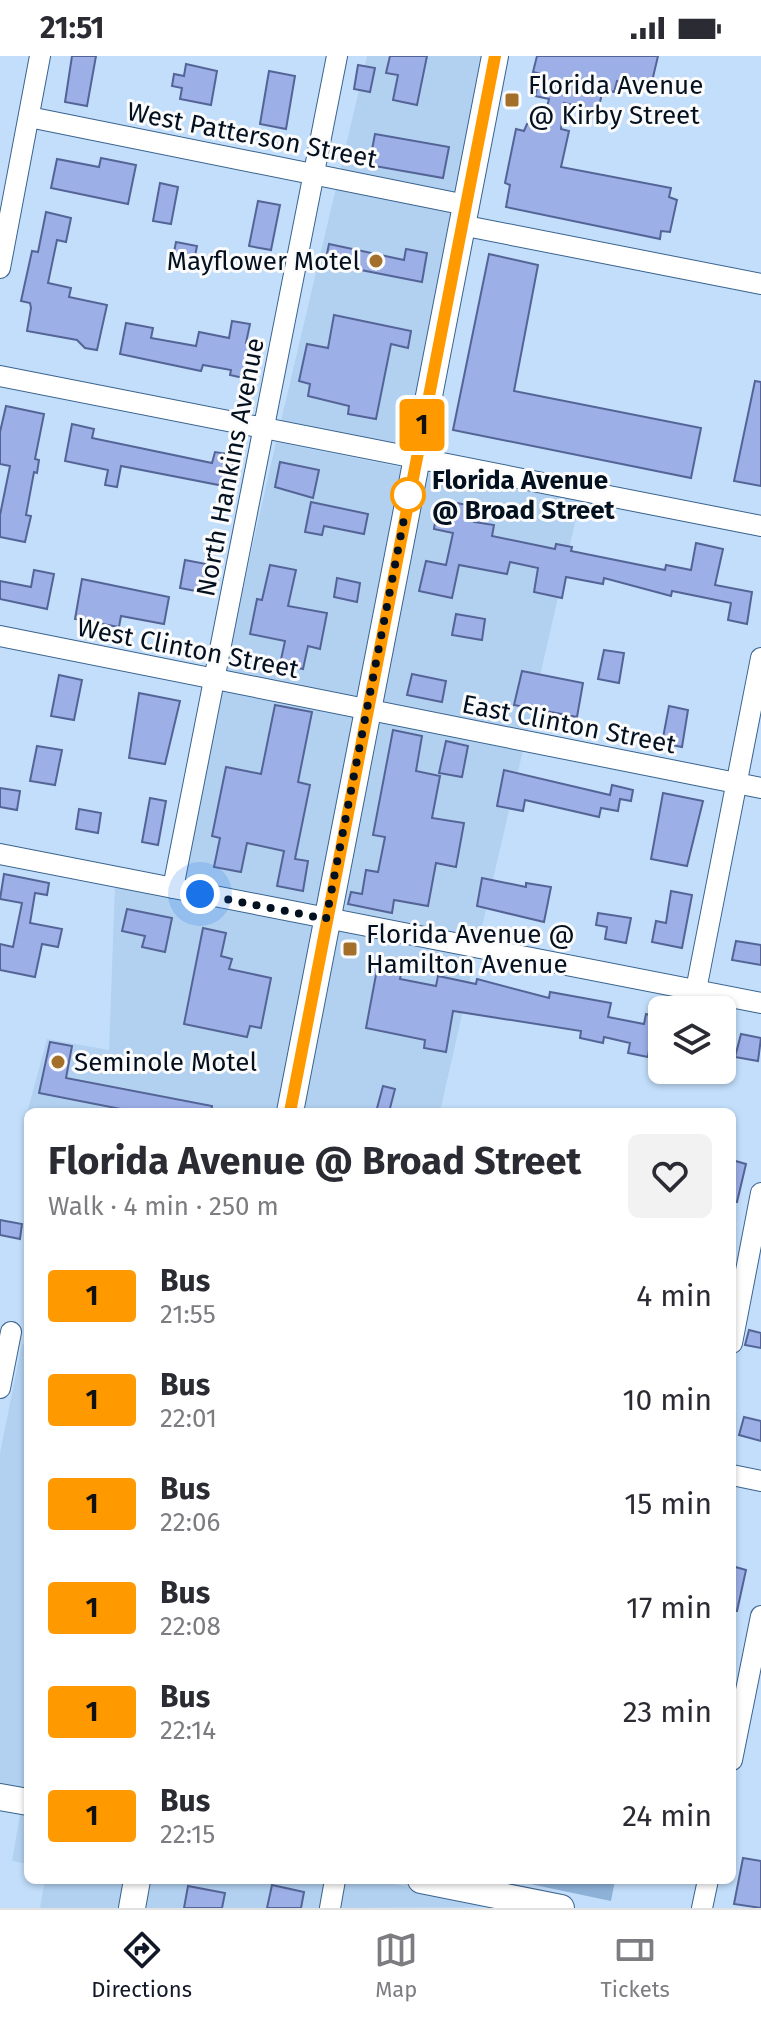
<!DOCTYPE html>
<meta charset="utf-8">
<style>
body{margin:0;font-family:"Fira Sans",sans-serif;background:#f2f2f3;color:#2b2b33;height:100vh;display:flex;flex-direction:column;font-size:30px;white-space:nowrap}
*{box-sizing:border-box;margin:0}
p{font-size:26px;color:#7c7c81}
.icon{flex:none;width:44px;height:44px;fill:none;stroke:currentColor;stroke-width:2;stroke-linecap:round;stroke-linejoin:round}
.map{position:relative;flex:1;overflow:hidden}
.panel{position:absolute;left:24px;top:1052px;width:712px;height:776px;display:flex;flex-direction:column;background:#fff;border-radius:12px;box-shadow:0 2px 6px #0004}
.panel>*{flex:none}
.badge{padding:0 16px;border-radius:6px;font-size:28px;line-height:52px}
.buttons{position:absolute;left:648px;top:940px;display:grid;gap:16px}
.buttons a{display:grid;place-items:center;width:88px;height:88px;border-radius:12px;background:#fff;box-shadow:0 2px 6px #0004;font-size:40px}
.you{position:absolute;width:40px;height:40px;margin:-20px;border:6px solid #fff;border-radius:50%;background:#1a73e8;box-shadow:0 0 0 12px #1a73e833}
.map>.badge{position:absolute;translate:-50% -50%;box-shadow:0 0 0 4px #fff}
.round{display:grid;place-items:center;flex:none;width:84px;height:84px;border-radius:12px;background:#f2f2f3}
.head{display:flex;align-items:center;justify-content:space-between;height:136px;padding:0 24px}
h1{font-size:38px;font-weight:700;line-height:60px}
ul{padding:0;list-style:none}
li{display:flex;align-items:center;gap:24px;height:104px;padding:0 24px}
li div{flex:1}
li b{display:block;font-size:30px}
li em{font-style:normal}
li .badge{min-width:88px;font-weight:700;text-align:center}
.status{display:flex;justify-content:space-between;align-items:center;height:56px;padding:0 40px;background:#fff;direction:ltr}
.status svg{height:22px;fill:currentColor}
.tabs{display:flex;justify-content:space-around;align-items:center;height:112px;border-top:2px solid #e1e1e2;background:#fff;font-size:22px;color:#7c7c81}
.tabs a{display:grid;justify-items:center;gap:4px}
.tabs .selected{color:#111827}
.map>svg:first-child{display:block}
.built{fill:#b2d1f1}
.green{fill:#8db1d7}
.building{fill:#9cafe7;stroke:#546496;stroke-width:2}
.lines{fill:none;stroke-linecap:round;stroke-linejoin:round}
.minor-casing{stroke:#39638e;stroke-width:22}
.major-casing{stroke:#39638e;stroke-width:28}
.minor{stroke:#fff;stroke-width:20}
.major{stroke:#fff;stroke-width:26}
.line-casing{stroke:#fff;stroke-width:18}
.line{stroke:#f90;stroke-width:12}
.walk{stroke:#021020;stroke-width:8;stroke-dasharray:0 14.4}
.poi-dot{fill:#a46f28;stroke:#fbfbfb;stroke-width:3}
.stop-dot{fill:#fff;stroke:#f90;stroke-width:4}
.labels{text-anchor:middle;stroke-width:6;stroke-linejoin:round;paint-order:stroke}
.poi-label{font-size:26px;fill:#021020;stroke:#fbfbfb;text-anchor:start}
.street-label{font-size:26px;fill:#021020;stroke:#fbfbfb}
.stop-label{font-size:26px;font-weight:bold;fill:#021020;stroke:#fbfbfb;text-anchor:start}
</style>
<div class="status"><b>21:51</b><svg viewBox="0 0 49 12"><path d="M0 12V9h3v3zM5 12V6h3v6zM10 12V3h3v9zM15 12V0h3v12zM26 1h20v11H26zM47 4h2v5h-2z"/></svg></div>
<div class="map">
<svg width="761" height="1852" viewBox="0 0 761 1852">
<rect width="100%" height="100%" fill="#c2defb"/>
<g class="built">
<path d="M367,0H487L460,139L340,115Z"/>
<path d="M336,132L456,156L409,395L280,369Z"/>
<path d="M276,386L405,412L360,644L224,616Z"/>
<path d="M421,415L580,445L527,677L376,647Z"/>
<path d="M221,634L357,661L320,853L182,825Z"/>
<path d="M372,664L523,694L479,884L335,856Z"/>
<path d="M115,830L317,870L281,1056L27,1057L47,983L109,994Z"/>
<path d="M332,873L475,901L440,1056H298Z"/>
<path d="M22,1288L28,1289V1737L0,1732V1397Z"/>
<path d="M21,1753L28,1755V1808L12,1805Z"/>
<path d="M45,1824H129L124,1852H40Z"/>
<path d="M145,1824H327L322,1852H140Z"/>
<path d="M343,1824H374L509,1851L338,1852Z"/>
</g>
<path class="green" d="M511,1824H615L611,1845Z"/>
<g class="building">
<path d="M72,0H96L87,50L65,46Z"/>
<path d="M390,0H427L417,49L393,44L398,19L386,17Z"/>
<path d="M537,0H658L650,34L617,25L614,36L603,33L598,55L564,47L561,73L569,75L561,111L671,132L669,141L677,144L670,176L661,175L660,183L506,151L510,129L505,127L516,73L524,75L527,68L542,71L549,43L535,40L541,18L533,16Z"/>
<path d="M186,8L217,15L211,49L180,43L182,32L172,30L174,18L184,20Z"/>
<path d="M358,9L375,12L370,36L354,33Z"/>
<path d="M269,15L295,20L286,73L260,68Z"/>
<path d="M375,78L449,91L443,122L369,109Z"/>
<path d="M101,102L136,109L128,148L51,132L57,103L99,111Z"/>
<path d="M160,127L178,131L171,168L153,165Z"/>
<path d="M258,145L280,149L271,194L249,190Z"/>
<path d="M46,156L71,162L66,186L57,184L48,227L71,232L69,241L107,249L97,294L85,292L77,284L27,275L31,252L30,247L21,245L32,195L38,196Z"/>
<path d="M176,186L197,190L193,210L172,206Z"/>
<path d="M329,188L404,204L406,193L427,197L422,226L325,207Z"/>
<path d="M489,198L538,209L514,335L701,372L691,422L453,374Z"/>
<path d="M334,259L411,275L408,292L391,288L376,363L348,358L349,350L308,340L310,328L299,325L307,288L328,292Z"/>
<path d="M232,265L250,268L246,287L255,289L248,323L230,319L231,314L203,309L201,315L120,298L126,267L153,272L151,282L196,290L199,276L229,282Z"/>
<path d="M755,325L761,326V430L734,425Z"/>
<path d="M6,350L44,358L35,403L39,404L37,417L34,416L26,459L31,460L25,486L0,481V459L10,410L0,408V376Z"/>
<path d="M72,368L94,373L92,382L212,407L215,396L235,399L229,431L121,410L117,431L105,429L108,414L65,405Z"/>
<path d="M280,406L319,414L313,442L275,431Z"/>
<path d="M311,446L368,458L364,478L324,470L322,479L305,476Z"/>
<path d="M457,447L477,451L474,466L494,469L492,480L555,493L556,488L572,491L571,495L665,514L666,509L691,514L696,487L723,493L715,529L752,536L747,568L728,564L731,547L672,535L671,540L604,522L603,528L566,521L562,542L534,536L538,512L510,506L507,518L459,509L452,542L419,535L426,505L446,509L453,477L434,473L436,460L454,464Z"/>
<path d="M185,504L206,508L201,536L180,532Z"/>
<path d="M270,509L296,514L288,550L327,557L320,593L308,590L303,613L280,608L285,585L250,578L257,543L262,544Z"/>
<path d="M34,514L54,518L47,553L0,543V525L31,531Z"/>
<path d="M337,522L360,527L357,546L334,541Z"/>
<path d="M82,523L169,541L164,568L121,560L119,571L75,563Z"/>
<path d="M456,558L485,563L482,584L452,579Z"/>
<path d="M604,594L624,597L619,627L598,623Z"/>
<path d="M522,615L583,627L577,661L514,649Z"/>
<path d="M412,618L446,625L442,646L407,639Z"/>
<path d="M59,619L82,624L74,664L51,660Z"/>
<path d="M139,637L180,645L165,708L129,702Z"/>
<path d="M275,649L312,656L298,726L310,729L295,803L308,805L303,835L277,830L284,795L247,787L241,816L214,811L220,782L212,780L226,711L261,718Z"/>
<path d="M669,650L688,654L682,691L662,687Z"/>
<path d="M393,674L422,680L416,715L440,720L432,762L464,767L456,811L436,807L428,850L394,844L392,857L348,848L351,836L362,838L366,814L378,816L385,781L373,779Z"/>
<path d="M446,685L468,690L462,721L439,717Z"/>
<path d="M37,690L62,694L55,729L30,725Z"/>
<path d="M504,714L610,739L612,729L633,734L631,745L620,743L618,755L601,752L599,761L525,744L523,755L497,750Z"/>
<path d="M0,732L20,735L17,754L0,751Z"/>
<path d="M663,737L703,745L687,810L651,803Z"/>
<path d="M150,742L166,745L158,789L142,786Z"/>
<path d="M79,753L101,757L98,777L76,773Z"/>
<path d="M4,818L49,827L47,839L35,837L30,867L62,873L58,891L42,888L35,921L0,914V888L13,891L22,847L0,843Z"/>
<path d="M482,822L526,831V827L551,831L544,866L477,850Z"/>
<path d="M671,835L692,839L682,892L652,886L656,865L666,867Z"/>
<path d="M127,853L172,862L165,896L142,891L145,880L122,875Z"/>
<path d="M598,857L631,862L626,887L605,883L607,871L596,869Z"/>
<path d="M203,872L226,877L221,900L232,903L229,913L271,922L261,972L250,970L247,981L184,968Z"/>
<path d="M736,885L761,889V909L732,904Z"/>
<path d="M378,908L402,913L400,923L436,930L438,920L476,928L477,923L549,942L550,936L611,947L608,961L644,968L646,958L662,962V996L649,994L648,1001L628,997L630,987L604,981L603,987L580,982L581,975L453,955L446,996L424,992L425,984L366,972Z"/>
<path d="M741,978L761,982L758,1005L735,1001Z"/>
<path d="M50,986L72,990L66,1022L212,1050L211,1056H136L39,1037Z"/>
<path d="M383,1030L395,1033L389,1056H376Z"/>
<path d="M732,1104L746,1108L737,1146L732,1145Z"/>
<path d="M0,1164L22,1168L20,1183L0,1179Z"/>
<path d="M749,1274L761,1277V1292L745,1289Z"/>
<path d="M744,1361L761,1365V1385L739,1379Z"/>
<path d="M732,1510L746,1514L737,1555L732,1554Z"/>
<path d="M743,1802L761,1805V1852L734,1848Z"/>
<path d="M272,1829L304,1836L301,1852H267Z"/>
<path d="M188,1830L225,1837L222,1852H184Z"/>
</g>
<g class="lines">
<g class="minor-casing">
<g id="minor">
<path d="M29,61L466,149"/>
<path d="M461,169L761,228"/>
<path d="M0,212L40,0"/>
<path d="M0,320L761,470"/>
<path d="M0,580L761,732"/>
<path d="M0,798L761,947"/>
<path d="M173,832L337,0"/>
<path d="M696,934L761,602"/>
<path d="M732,1287L761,1137"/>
<path d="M0,1332L11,1276"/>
<path d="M732,1419L761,1425"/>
<path d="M732,1704L761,1560"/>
<path d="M330,1852L335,1824"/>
<path d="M702,1852L708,1824"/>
</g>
</g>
<g class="major-casing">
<g id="major">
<path d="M290,1056L495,0"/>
<path d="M0,1741L28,1746"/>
<path d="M421,1824L561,1852"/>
<path d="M132,1852L137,1824"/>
</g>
</g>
<use href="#minor" class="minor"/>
<use href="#major" class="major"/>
</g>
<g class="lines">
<g class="line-casing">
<path id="line" d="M290,1056L495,0"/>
</g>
<use href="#line" class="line"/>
<path class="walk" d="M200,838L326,863L411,427L408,439"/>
</g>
<g class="poi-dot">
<rect x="504" y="36" width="16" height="16" rx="4"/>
<circle cx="376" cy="205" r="8"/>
<rect x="342" y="885" width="16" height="16" rx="4"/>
<circle cx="58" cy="1006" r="8"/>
</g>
<circle class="stop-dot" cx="408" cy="439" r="16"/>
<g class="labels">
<g class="poi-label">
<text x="528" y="38">Florida Avenue<tspan x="528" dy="30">@ Kirby Street</tspan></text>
<text x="360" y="214" text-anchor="end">Mayflower Motel</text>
<text x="366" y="887">Florida Avenue @<tspan x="366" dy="30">Hamilton Avenue</tspan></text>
<text x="74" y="1015">Seminole Motel</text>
</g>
<g class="street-label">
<text transform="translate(252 79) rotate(11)" y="9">West Patterson Street</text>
<text transform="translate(230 411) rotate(-79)" y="9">North Hankins Avenue</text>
<text transform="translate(188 592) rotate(11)" y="9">West Clinton Street</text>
<text transform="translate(569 668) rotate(11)" y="9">East Clinton Street</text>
</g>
<g class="stop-label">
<text x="432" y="433">Florida Avenue<tspan x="432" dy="30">@ Broad Street</tspan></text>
</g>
</g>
</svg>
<div class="buttons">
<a><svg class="icon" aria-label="layers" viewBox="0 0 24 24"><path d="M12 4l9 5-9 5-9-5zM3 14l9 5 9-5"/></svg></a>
</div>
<div class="you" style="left:200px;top:838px"></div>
<b class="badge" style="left:422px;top:369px;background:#f90;color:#111">1</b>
<section class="panel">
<div class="head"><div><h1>Florida Avenue @ Broad Street</h1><p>Walk · 4 min · 250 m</p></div><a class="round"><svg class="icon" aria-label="heart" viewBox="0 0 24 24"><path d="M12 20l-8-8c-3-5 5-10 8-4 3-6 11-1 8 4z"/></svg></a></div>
<ul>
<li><span class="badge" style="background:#f90;color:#111">1</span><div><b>Bus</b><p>21:55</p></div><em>4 min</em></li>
<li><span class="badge" style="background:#f90;color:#111">1</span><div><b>Bus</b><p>22:01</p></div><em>10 min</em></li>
<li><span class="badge" style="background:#f90;color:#111">1</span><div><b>Bus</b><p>22:06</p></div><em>15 min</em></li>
<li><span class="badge" style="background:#f90;color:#111">1</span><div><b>Bus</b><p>22:08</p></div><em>17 min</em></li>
<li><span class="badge" style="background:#f90;color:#111">1</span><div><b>Bus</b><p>22:14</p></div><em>23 min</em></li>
<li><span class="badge" style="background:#f90;color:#111">1</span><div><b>Bus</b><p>22:15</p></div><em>24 min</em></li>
</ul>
</section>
</div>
<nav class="tabs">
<a class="selected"><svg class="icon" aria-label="directions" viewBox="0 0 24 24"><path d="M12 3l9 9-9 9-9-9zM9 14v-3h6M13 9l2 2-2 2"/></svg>Directions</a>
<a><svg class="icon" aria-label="map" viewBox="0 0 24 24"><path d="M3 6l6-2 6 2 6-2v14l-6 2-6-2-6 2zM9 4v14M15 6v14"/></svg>Map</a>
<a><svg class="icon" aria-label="tickets" viewBox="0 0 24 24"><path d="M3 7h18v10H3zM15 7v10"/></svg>Tickets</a>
</nav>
